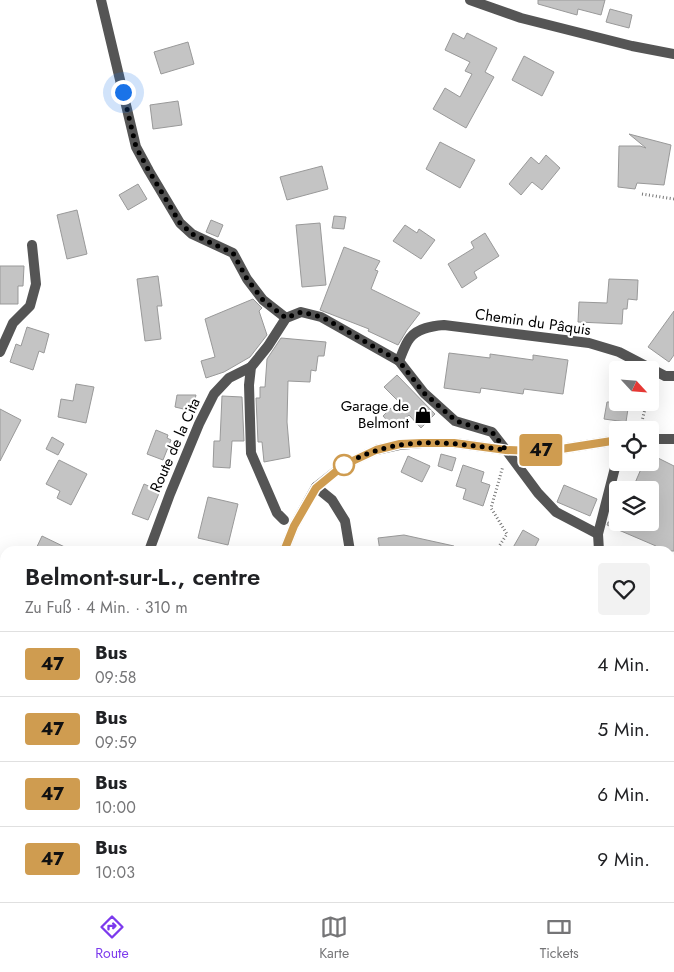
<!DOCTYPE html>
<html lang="de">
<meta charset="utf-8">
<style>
body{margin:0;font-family:Jost,sans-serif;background:#f2f2f2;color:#202124;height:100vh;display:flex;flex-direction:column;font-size:19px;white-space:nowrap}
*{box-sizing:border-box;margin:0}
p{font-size:16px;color:#757577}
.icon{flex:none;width:28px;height:28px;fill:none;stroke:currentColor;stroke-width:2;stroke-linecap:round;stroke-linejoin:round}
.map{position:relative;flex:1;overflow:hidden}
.sheet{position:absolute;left:0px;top:546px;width:675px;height:356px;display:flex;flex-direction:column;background:#fff;border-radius:15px 15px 0 0;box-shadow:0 5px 20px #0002}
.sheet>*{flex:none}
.badge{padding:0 10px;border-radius:4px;font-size:18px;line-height:32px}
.needle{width:32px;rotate:116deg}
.fabs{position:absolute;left:609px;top:361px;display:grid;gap:10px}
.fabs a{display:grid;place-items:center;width:50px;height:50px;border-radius:5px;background:#fff;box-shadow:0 5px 20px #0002;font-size:25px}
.you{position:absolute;width:25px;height:25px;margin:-12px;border:4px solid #fff;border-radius:50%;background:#1a73e8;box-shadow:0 0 0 8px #1a73e833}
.map>.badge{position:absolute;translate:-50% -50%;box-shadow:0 0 0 2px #fff}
.round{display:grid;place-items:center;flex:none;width:52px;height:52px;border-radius:5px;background:#f2f2f2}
.summary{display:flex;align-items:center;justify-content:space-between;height:85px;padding:0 25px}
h1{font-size:24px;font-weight:600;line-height:38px}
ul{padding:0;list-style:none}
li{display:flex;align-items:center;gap:15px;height:65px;padding:0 25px;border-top:1px solid #e0e0e0}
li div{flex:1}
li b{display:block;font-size:19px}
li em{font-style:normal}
li .badge{min-width:55px;font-weight:700;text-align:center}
.menu{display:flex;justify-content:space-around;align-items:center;height:70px;border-top:1px solid #e0e0e0;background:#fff;font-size:14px;color:#757577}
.menu a{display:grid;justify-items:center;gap:2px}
.menu .on{color:#7c3aed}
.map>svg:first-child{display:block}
.building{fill:#c4c4c4;stroke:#999}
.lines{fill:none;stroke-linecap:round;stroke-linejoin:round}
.path{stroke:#777;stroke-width:3;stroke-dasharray:1 2.5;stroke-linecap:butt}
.service{stroke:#555;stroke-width:9}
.minor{stroke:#555;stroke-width:10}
.tertiary{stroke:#555;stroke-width:10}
.line-casing{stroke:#fff;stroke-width:11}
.line{stroke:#cf9c50;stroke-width:8}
.walk{stroke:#000;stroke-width:5;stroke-dasharray:0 9}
.stop-dot{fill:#fff;stroke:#cf9c50;stroke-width:2.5}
.labels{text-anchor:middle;stroke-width:4.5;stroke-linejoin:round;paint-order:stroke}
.street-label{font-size:15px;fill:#000;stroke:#fff}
.poi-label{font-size:15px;fill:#000;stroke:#fff;text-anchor:end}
</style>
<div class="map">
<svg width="674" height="902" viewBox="0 0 674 902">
<rect width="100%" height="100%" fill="#fff"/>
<g class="building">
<path d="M538,0H605L601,15L578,9L577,15L538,4Z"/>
<path d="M610,9L632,15L629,28L606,22Z"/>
<path d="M453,33L464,39L467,33L497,48L485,72L494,77L466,128L433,109L445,88L460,97L472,74L465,71L470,62L445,50Z"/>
<path d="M188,42L194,64L161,74L154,52Z"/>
<path d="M524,56L554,72L542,96L512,80Z"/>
<path d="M178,101L182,125L153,129L150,105Z"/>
<path d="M629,134L671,145L664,185L637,183L635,189L618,187L619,146H640L646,148Z"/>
<path d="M440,142L475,160L460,188L426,169Z"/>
<path d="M546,155L560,168L542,190L532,182L521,195L509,184L531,157L539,164Z"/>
<path d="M322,166L328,189L287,200L280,177Z"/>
<path d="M138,184L147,199L128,210L119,195Z"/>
<path d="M77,210L87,254L67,259L57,215Z"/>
<path d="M334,216L346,217L344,229L332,228Z"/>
<path d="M211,220L223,225L218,237L206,232Z"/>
<path d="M320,223L326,285L302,287L296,225Z"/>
<path d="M405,225L417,233L419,229L435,240L421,259L393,241Z"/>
<path d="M485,233L499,256L474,272L477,278L462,288L448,264L474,248L471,242Z"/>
<path d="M344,247L380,261L375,270L378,271L371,289L420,313L407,330L398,345L368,331L369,329L320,310Z"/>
<path d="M0,266H24L23,286H18V304H0Z"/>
<path d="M158,276L162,306H157L161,339L145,341L137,279Z"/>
<path d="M609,279L638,280L637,300L628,299L627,309H623L622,324L578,322L579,302L607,303Z"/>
<path d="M253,299L262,308L259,311L267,335L250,357L224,372L206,378L201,361L215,357L205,319Z"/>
<path d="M674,311V355L669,362L648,347Z"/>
<path d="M27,327L49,334L44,353L39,351L33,370L10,362L16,344L21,346Z"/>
<path d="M281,338L326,342L324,356H318L316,371L311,370L310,382L288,381L287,422L290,457L264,462L262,442H258L256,398H260V387H265L267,359Z"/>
<path d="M449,353L490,358V354L533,360V355L568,360L563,394L524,389L523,394L481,388L480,393L444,388Z"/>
<path d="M397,375L435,414L421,428L409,415L394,428L383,416L398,401L384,387Z"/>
<path d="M76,384L94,387L86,423L58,417L61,399L73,401Z"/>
<path d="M177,395H196L192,411L175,407Z"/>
<path d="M222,396L242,397L244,441H232L230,468L213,467L214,441H220Z"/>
<path d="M607,402H629L626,422L604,419Z"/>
<path d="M0,409L21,420L0,461Z"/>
<path d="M156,430L168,435L167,438L171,440L163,460L147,454Z"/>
<path d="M52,437L64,444L58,455L46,449Z"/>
<path d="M441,454L456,458L452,471L438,466Z"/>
<path d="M650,454L674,466V551H653L656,546L607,525L608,522H650V490H632L644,462H650Z"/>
<path d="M408,456L430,466L422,482L401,472Z"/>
<path d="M59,460L87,474L71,505L57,498L60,491L46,484Z"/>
<path d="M463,465L484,472L481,482L490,485L483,506L463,499L466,489L456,486Z"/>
<path d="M144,484L160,491L148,520L132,514Z"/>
<path d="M564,485L597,499L590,516L557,502Z"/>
<path d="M208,497L238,504L228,545L198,538Z"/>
<path d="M523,530L539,539L533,551H511Z"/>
<path d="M404,535L454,546V551H380L378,538Z"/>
<path d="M42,536L73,551H35Z"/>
</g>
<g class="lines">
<g class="path">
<path d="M642,194L674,199"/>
<path d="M640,429L645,409"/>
<path d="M496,551L507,534L491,508L503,466"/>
</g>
<path class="service" d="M670,869L674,870"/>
<g class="minor">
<path d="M101,0L136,147L149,171L180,223L192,234L233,253L247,279L263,300L286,318"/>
<path d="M470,0L521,18L632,46L674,54"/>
<path d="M0,352L13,323L30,306L36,284L32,245"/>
<path d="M399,361C402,354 405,344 410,338C418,328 432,326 444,325L589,343L619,352L665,376H674"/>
<path d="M316,487L332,500L345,521L350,551"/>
<path d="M284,520L277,513L251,453L249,385L251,367L268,346L286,318L301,312L321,317L399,361L424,393L455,421L492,432L506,450L538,493L556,512L598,534"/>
<path d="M149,551L170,494L199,424L214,394L229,378L251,367"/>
<path d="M599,551L598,534L618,456"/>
<path d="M0,570L5,575"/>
<path d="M670,645L674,648"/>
<path d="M0,659H5"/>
<path d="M406,898L407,902"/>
<path d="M130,902L131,898"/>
</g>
<g class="tertiary">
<path d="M650,439H674"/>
<path d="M284,551L294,526L316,487L344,465L376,450L399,445L422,443H454L506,450L536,451L561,449L618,440"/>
<path d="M334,898L335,902"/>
</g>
</g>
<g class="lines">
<g class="line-casing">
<path id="line" d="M284,551L294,526L316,488L344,465L376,450L400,444L422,443H454L506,450L536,451L561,449L618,440"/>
</g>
<use href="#line" class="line"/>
<path class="walk" d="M123,92L136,147L149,171L180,223L192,234L233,253L247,279L263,300L286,318L301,312L322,317L399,361L424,393L456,421L492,432L506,450C447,442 398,434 344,465"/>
</g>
<defs>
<g id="shop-bare" transform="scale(1.35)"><path d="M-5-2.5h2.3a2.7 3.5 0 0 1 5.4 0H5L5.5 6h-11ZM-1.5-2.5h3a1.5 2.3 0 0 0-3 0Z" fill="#000" stroke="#fff" stroke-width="2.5" paint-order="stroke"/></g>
</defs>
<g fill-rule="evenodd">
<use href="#shop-bare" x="423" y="415"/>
</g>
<circle class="stop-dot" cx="344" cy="465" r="10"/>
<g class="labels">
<g class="street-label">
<text transform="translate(533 322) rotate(8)" y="5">Chemin du Pâquis</text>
<text transform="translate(175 445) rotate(-66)" y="5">Route de la Cita</text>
</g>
<g class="poi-label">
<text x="409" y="411">Garage de<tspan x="409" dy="17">Belmont</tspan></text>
</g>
</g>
</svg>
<div class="fabs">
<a><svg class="needle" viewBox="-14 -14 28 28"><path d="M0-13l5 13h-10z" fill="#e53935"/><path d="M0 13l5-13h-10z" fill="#757577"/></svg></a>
<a><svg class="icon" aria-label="locate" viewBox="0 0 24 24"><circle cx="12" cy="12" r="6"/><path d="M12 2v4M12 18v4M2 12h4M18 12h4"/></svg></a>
<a><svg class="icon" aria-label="layers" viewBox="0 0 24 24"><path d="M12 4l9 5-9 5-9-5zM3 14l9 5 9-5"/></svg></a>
</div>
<div class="you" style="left:123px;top:92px"></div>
<b class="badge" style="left:541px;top:450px;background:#cf9c50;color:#111">47</b>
<section class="sheet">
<div class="summary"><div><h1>Belmont-sur-L., centre</h1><p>Zu Fuß · 4 Min. · 310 m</p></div><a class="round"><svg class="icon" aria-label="heart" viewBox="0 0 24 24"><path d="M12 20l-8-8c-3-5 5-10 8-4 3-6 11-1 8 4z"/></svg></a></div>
<ul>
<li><span class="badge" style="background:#cf9c50;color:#111">47</span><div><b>Bus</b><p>09:58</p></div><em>4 Min.</em></li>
<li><span class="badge" style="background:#cf9c50;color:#111">47</span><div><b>Bus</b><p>09:59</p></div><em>5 Min.</em></li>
<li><span class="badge" style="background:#cf9c50;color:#111">47</span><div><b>Bus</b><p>10:00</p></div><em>6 Min.</em></li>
<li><span class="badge" style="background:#cf9c50;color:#111">47</span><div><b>Bus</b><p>10:03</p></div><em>9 Min.</em></li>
</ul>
</section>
</div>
<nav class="menu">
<a class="on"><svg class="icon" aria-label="directions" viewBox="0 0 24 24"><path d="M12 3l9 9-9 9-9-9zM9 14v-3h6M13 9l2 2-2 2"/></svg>Route</a>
<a><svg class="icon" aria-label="map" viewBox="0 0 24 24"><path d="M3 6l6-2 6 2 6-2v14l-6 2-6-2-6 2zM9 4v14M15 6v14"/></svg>Karte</a>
<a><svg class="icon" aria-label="tickets" viewBox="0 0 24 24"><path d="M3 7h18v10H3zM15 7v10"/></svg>Tickets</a>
</nav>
